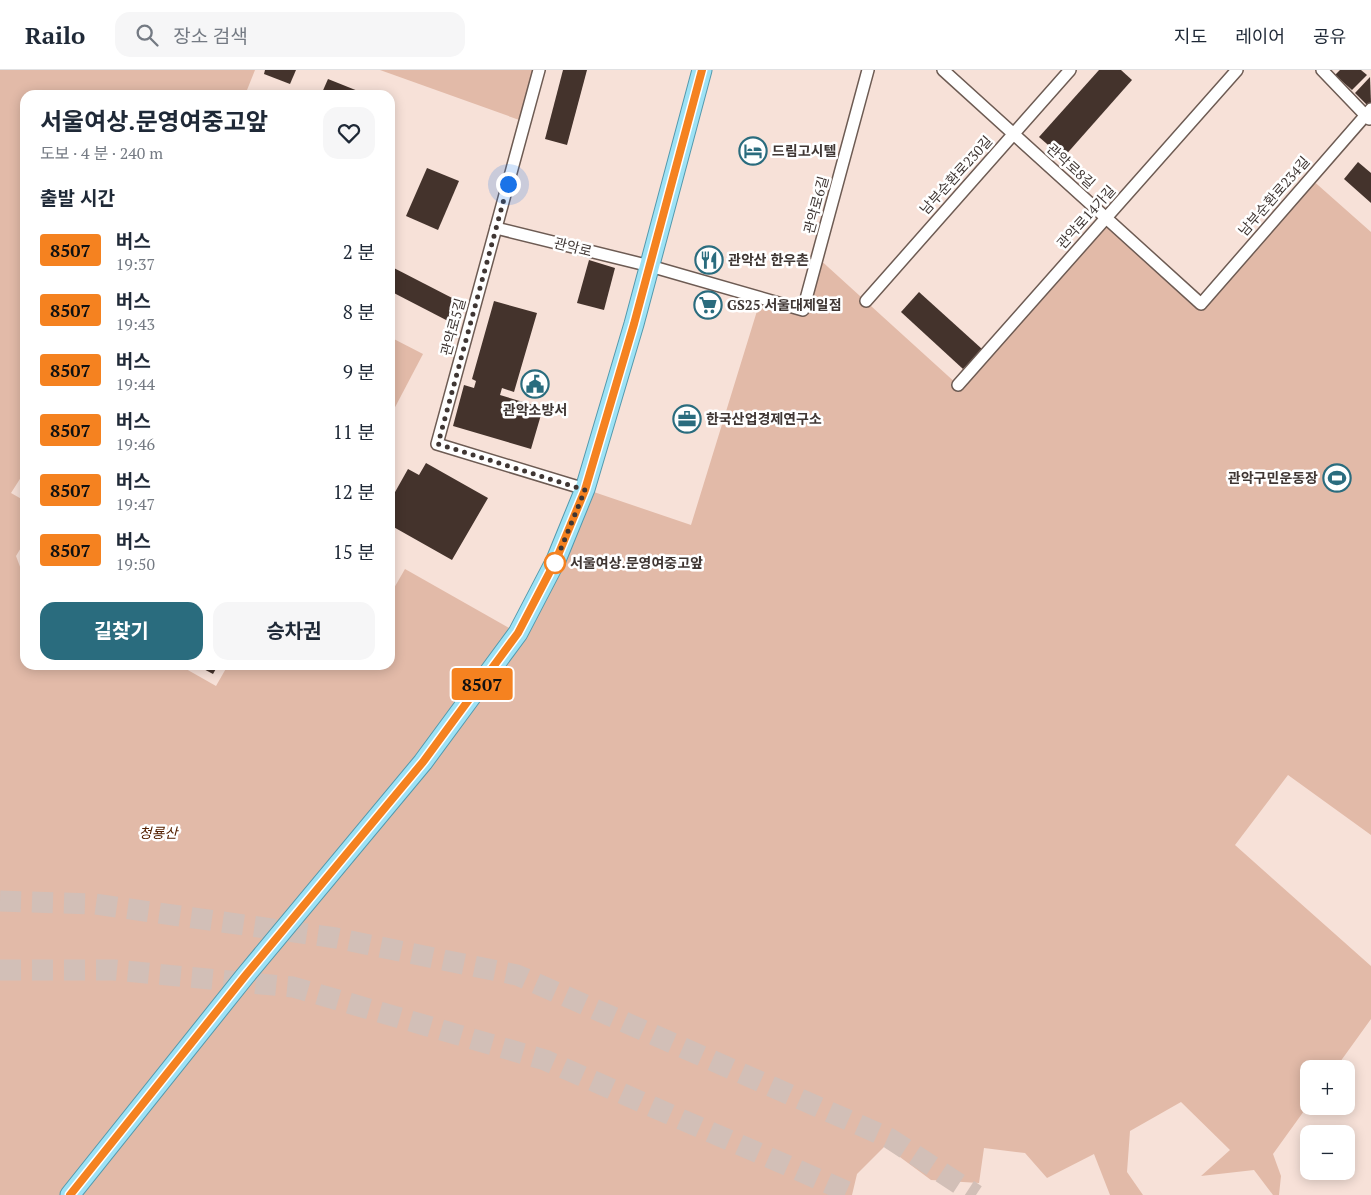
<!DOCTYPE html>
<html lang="ko">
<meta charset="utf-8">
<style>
body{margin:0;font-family:"PT Serif","Noto Sans KR",serif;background:#f6f6f7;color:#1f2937;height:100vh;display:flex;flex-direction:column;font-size:19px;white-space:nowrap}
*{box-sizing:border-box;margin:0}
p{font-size:16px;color:#747a83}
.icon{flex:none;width:28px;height:28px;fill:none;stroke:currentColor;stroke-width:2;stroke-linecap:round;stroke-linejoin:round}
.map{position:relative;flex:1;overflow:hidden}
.panel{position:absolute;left:20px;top:20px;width:375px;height:580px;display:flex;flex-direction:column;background:#fff;border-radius:15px;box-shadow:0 2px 12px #0003}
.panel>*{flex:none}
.badge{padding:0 10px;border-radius:4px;font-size:18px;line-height:32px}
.tools{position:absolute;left:1300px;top:990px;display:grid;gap:10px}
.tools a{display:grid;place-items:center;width:55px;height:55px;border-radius:10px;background:#fff;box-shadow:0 2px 12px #0003;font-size:25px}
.you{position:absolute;width:25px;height:25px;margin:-12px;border:4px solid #fff;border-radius:50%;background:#1a73e8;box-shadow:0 0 0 8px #1a73e833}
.map>.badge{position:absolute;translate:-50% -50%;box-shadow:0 0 0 2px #fff}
h2{padding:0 20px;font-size:19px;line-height:45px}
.round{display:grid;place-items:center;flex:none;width:52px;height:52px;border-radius:15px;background:#f6f6f7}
.summary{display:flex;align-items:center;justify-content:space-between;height:85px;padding:0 20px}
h1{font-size:24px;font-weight:700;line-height:38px}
.action{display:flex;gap:10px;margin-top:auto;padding:10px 20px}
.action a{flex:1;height:58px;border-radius:15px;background:#2a6c7e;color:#fff;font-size:20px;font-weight:700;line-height:58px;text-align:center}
.action a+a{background:#f6f6f7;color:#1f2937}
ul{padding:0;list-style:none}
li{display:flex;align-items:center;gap:15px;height:60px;padding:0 20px}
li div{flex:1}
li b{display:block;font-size:19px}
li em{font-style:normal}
li .badge{min-width:55px;font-weight:700;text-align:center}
header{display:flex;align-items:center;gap:30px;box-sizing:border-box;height:70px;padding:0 25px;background:#fff;border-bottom:1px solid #e0e1e3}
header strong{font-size:24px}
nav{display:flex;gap:28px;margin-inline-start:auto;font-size:18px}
.search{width:350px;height:45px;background:#f6f6f7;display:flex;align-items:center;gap:12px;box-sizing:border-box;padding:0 18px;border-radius:15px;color:#747a83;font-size:19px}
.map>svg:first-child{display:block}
.green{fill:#e2baa8}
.building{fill:#44332c}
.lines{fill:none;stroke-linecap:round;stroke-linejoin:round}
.highway-tunnel{stroke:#d2bfb7;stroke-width:21;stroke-dasharray:21 11;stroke-linecap:butt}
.street-casing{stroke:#6d5b53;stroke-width:14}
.primary-casing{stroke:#5399ad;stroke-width:21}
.street{stroke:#fff;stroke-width:11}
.primary{stroke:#9ee2f5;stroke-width:19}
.line-casing{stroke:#fff;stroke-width:11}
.line{stroke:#f58220;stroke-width:8}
.walk{stroke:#3f3633;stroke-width:5;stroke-dasharray:0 9}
.stop-dot{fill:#fff;stroke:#f58220;stroke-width:2.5}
.labels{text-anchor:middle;stroke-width:5;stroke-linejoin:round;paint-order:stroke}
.poi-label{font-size:14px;font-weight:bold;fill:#3f3633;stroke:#fff;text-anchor:start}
.street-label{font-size:14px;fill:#3f3633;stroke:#fff}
.stop-label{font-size:14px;font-weight:bold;fill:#3f3633;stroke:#fff;text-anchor:start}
.park-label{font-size:14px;font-style:italic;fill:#552102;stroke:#fff}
</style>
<header>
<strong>Railo</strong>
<div class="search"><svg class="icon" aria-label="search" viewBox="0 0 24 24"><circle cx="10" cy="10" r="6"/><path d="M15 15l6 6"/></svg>장소 검색</div>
<nav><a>지도</a><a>레이어</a><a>공유</a></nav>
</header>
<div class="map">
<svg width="1371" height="1125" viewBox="0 0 1371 1125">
<rect width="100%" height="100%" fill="#f7e1d8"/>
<g class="green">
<path d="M0,0H255L245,25H25V401L11,423L25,431V471L16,486L25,510V595H179L216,616L228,595H390V525L405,499L518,563L585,419L691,455L761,228L803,239L817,187L958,315L1106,148L1200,234L1310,108L1371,162V765L1288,705L1235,775L1371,896V949L1335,999H1309V1034L1273,1084L1281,1106L1279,1125H1273L1254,1100L1201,1106L1230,1080L1181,1032L1130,1061L1127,1102L1143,1125H1110L1094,1084L1047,1108L1025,1083L984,1078L979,1113L931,1110L885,1076L857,1104L852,1125H0Z"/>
<path d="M380,0H539L525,52Z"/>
<path d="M390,267L423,284L392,343L390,342Z"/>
</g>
<g class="building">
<path d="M265,0H296L290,14L264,4Z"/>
<path d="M563,0H587L567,75L545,69Z"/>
<path d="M1099,0H1121L1132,10L1063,88L1039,67Z"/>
<path d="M1340,0H1361L1367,5L1352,20L1335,5Z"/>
<path d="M1370,7L1371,33L1368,36L1355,23Z"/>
<path d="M328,9L368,25H321Z"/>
<path d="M1358,92L1371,103V133L1344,109Z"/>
<path d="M427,98L459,111L438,160L406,146Z"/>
<path d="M589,190L615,198L604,240L577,233Z"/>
<path d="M390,196L458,231L448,251L390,221Z"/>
<path d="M919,222L982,279L963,299L901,242Z"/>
<path d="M494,231L537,243L514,322L502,318L500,325L543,338L531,379L453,356L464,315L474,318L476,311L472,309Z"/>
<path d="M426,393L488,428L452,490L390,455L395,442L390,439V431L408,399L419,405Z"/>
<path d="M196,595H218L213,604Z"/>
</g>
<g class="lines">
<g class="highway-tunnel">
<path d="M0,831L95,834L336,868L517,905L889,1068L976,1125"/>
<path d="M0,900H114L293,917L545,990L855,1125"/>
</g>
<g class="street-casing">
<g id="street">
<path d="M539,0L437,374L585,419"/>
<path d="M943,0L1201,234L1371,39"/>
<path d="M1322,0L1369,49"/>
<path d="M496,158L650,196L803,240L868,0"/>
<path d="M866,231L1070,0"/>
<path d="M958,315L1237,0"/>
</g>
</g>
<g class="primary-casing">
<path id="primary" d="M70,1125L245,906L423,692L518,563L556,490L585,419L634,254L702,0"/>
</g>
<use href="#street" class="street"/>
<use href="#primary" class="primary"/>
</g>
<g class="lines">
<g class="line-casing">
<path id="line" d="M70,1125L245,906L423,692L518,563L556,490L585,420L634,254L702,0"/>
</g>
<use href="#line" class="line"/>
<path class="walk" d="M508,114L438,374L585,420L555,493"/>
</g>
<defs>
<g id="hotel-ring" transform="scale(1.4375)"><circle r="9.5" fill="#fff" stroke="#2a6c7e" stroke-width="1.5"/><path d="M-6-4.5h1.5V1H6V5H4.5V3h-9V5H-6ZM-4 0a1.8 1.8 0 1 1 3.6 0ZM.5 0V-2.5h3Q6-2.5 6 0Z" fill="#2a6c7e"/></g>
<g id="restaurant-ring" transform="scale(1.4375)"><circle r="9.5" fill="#fff" stroke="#2a6c7e" stroke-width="1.5"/><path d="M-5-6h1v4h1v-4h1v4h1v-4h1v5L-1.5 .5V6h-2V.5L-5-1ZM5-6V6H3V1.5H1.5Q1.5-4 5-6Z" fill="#2a6c7e"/></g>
<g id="supermarket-ring" transform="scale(1.4375)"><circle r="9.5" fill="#fff" stroke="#2a6c7e" stroke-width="1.5"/><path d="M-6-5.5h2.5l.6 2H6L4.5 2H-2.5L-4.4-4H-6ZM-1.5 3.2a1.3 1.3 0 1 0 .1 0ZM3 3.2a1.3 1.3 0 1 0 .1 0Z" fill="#2a6c7e"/></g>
<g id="civic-ring" transform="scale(1.4375)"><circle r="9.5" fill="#fff" stroke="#2a6c7e" stroke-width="1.5"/><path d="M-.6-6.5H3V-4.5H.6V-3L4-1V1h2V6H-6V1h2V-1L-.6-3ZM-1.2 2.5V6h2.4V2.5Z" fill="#2a6c7e"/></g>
<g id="office-ring" transform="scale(1.4375)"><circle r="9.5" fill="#fff" stroke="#2a6c7e" stroke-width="1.5"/><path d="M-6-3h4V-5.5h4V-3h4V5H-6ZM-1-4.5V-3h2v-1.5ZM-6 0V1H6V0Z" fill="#2a6c7e"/></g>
<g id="stadium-ring" transform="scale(1.4375)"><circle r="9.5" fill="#fff" stroke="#2a6c7e" stroke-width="1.5"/><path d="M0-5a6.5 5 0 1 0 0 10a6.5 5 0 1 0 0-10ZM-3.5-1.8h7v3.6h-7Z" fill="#2a6c7e"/></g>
</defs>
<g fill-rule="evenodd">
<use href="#hotel-ring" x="753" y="81"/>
<use href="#restaurant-ring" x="709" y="190"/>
<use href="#supermarket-ring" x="708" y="235"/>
<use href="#civic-ring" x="535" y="314"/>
<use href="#office-ring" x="687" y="349"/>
<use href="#stadium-ring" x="1337" y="408"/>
</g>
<circle class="stop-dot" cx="555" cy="493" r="10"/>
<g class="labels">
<g class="poi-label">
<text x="772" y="86">드림고시텔</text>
<text x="728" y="195">관악산 한우촌</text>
<text x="727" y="240">GS25 서울대제일점</text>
<text x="535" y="345" text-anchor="middle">관악소방서</text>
<text x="706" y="354">한국산업경제연구소</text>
<text x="1318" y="413" text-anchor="end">관악구민운동장</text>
</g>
<g class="street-label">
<text transform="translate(1071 96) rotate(42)" y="5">관악로8길</text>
<text transform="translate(956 105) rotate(-48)" y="5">남부순환로230길</text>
<text transform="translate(1274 126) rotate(-49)" y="5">남부순환로234길</text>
<text transform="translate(816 135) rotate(-75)" y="5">관악로6길</text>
<text transform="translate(1086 147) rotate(-48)" y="5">관악로14가길</text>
<text transform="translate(573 177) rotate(14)" y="5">관악로</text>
<text transform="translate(453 257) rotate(-75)" y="5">관악로5길</text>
</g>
<g class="stop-label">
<text x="570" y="498">서울여상.문영여중고앞</text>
</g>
<g class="park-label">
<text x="158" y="768">청룡산</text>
</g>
</g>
</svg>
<div class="tools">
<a>+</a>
<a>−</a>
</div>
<div class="you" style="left:508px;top:114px"></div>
<b class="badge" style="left:482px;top:614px;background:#f58220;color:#111">8507</b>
<section class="panel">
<div class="summary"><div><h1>서울여상.문영여중고앞</h1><p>도보 · 4 분 · 240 m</p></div><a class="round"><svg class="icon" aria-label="heart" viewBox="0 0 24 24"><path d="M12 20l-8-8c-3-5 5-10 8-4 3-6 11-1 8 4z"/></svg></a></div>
<h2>출발 시간</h2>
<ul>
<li><span class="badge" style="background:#f58220;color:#111">8507</span><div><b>버스</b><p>19:37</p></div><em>2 분</em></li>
<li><span class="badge" style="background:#f58220;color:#111">8507</span><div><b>버스</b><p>19:43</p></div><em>8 분</em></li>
<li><span class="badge" style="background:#f58220;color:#111">8507</span><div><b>버스</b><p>19:44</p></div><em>9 분</em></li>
<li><span class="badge" style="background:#f58220;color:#111">8507</span><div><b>버스</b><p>19:46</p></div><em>11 분</em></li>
<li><span class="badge" style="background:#f58220;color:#111">8507</span><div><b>버스</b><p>19:47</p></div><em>12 분</em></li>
<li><span class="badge" style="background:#f58220;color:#111">8507</span><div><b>버스</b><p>19:50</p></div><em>15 분</em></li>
</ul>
<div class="action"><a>길찾기</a><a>승차권</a></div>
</section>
</div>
